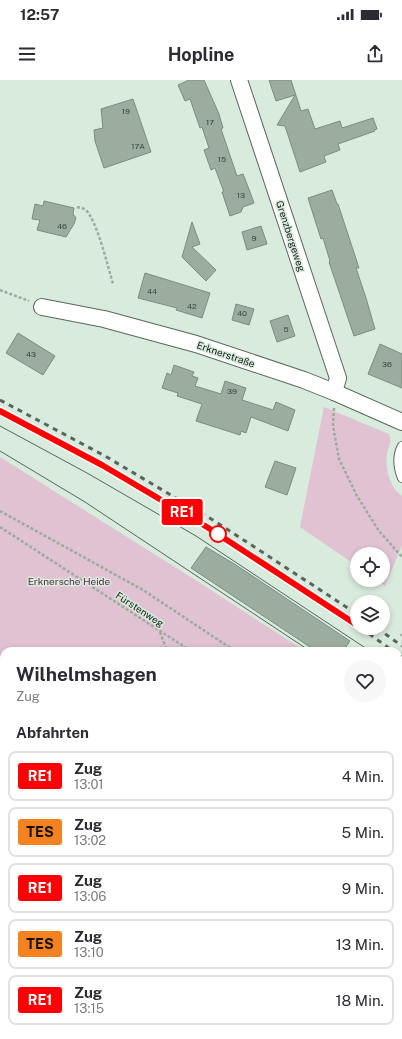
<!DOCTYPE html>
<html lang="de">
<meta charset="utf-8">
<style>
body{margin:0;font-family:"Public Sans",sans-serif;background:#f7f7f7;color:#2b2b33;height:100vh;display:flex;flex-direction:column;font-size:15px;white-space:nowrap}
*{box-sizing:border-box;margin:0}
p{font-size:13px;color:#7c7c81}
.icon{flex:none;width:22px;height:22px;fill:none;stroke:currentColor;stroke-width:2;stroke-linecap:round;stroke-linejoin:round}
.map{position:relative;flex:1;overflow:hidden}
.side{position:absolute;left:0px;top:567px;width:402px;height:392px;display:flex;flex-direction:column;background:#fff;border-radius:12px 12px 0 0;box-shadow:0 2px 6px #0003}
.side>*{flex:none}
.badge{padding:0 8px;border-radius:3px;font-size:14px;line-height:26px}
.controls{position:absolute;left:350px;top:467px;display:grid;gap:8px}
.controls a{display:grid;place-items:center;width:40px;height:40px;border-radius:50%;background:#fff;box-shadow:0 2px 6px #0003;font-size:20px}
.map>.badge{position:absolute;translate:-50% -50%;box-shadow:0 0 0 2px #fff}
h2{padding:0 16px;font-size:15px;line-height:36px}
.round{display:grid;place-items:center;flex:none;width:42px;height:42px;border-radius:21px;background:#f7f7f7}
.headline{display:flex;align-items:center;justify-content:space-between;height:68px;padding:0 16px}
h1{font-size:19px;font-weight:700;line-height:30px}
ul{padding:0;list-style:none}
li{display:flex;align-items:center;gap:12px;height:50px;margin:0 8px 6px;padding:0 8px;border:2px solid #e1e1e2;border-radius:8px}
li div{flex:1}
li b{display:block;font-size:15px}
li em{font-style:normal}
li .badge{min-width:44px;font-weight:700;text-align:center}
.status{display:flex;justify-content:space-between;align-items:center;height:28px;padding:0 20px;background:#fff;direction:ltr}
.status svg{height:11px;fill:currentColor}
header{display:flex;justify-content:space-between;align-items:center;height:52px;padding:0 16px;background:#fff;font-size:18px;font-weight:700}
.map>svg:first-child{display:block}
.green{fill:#e0c2d3}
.building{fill:#9cad9f;stroke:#7c8d80}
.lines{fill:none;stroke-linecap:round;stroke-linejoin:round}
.lane-casing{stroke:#58685b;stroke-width:10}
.street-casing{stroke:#58685b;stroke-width:18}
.path{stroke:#9cab9f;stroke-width:2.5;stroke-dasharray:3 2;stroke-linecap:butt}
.lane{stroke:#fff;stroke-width:8}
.street{stroke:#fff;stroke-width:16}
.tram{stroke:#59645b;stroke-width:1}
.rail{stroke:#59645b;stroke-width:3;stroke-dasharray:5 5;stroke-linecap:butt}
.line-casing{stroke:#fff;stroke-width:9}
.line{stroke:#f00;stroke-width:6}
.stop-dot{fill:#fff;stroke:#f00;stroke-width:2}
.labels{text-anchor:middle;stroke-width:3;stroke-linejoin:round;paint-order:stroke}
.number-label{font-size:8px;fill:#39423a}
.street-label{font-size:10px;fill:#181f19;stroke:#d8ebdc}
.park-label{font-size:10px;fill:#5b2d4a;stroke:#d8ebdc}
</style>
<div class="status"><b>12:57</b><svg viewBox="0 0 49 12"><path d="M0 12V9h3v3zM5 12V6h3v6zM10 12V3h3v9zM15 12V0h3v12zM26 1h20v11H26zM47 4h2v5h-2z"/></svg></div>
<header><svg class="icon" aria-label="menu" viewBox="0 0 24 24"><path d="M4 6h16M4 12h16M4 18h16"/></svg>Hopline<svg class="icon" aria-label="share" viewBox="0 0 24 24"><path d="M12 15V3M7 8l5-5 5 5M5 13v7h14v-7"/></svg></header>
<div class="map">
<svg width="402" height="959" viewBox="0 0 402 959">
<rect width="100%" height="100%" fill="#d8ebdc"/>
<g class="green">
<path d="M324,327L389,354C392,364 389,364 387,373C385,388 389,407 402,416V465L385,506L377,500H383V474H357V486L300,447Z"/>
<path d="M0,377L197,501L305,571H4V955H398V632L402,634V959H0Z"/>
</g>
<g class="building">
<path d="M189,0H204L219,34L223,48L221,49L237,96L243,94L250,112L254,123L243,127L241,132L230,136L222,112H224L215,88L211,90L204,70L209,68L202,47L200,48L190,19L185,21L178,5Z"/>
<path d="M269,0H291L301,31L308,29L315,49L340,41L342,48L373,38L377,49L374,50L375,51L338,64L340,70L324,76L326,82L300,92L285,46L277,45L295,15L276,21Z"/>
<path d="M133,19L151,72L104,88L95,61L94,50L103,48L101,29Z"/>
<path d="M332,110L337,124H338L359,188H356L366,218L375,249L354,256L329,182L330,181L323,158L321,159L308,118Z"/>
<path d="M44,121L74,128L73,134L76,138L74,144L66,157L37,150L40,140L32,139L35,124L43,126Z"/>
<path d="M192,142L200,164L192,167L216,190L206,201L182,177Z"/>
<path d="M261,146L267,164L247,170L242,152Z"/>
<path d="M145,193L210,213L202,238L176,230L177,228L138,218Z"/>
<path d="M236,224L254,229L249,245L232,240Z"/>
<path d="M288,235L295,256L277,262L270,241Z"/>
<path d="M18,253L55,276L43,295L6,273Z"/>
<path d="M380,264L402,274V308L368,294Z"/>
<path d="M174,285L194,292L192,296L198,298L195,306L221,314L225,301L246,308L242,320L273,330L276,322L295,330L288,351L251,337L246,353L241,351L240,355L196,341L202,324L177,316L178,313L162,308L167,293L171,295Z"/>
<path d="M275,381L296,388L287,415L265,407Z"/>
<path d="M206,467L236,485L350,561L343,571H316L191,488Z"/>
</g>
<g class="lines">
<g class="lane-casing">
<path id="lane" d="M402,366C396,377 398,388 402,398"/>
</g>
<g class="street-casing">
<g id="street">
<path d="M239,0L338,298L334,312"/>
<path d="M42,227L104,239L196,264L304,300L334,312L402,342"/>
</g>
</g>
<g class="path">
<path d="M77,127C80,128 83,128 86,130C97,141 108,187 113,204"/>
<path d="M0,210L29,221"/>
<path d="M334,328L333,346L339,379L357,416L379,451L402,477"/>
<path d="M0,431L143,510L235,571"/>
<path d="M0,447L191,571"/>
<path d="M160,552L167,571"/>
<path d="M401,556L402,554"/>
<path d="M398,679L402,682"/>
<path d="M398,703L402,706"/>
<path d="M0,753H4"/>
<path d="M398,844L402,846"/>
<path d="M0,860L4,857"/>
<path d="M153,959L159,955"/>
<path d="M241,959L242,955"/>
</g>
<use href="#lane" class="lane"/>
<use href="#street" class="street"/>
<g class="tram">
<path d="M0,346L87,393L196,456L370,571"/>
<path d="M0,371L85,422L310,571"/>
<path d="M398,591L402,594"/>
<path d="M398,627L402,630"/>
</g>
<g class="rail">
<path d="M0,320L105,376L213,440L357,534"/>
<path d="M0,331L102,385L207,447L357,545"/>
<path d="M361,548L393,571"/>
<path d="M377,548L402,566"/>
<path d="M398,575L402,577"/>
</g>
</g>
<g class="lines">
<g class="line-casing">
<path id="line" d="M0,331L102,385L207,447L357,545"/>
</g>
<use href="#line" class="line"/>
</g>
<circle class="stop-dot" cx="218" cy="454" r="8"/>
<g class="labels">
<g class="number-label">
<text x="126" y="34">19</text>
<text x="210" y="45">17</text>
<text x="138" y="69">17A</text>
<text x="222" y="82">15</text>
<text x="241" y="118">13</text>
<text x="62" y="149">46</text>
<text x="254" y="161">9</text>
<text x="152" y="214">44</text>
<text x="192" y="229">42</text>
<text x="242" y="236">40</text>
<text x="286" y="252">5</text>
<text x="31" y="277">43</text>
<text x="387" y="287">36</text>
<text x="232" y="314">39</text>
</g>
<g class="street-label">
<text transform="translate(291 156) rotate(72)" y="4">Grenzbergeweg</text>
<text transform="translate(226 274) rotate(19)" y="4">Erknerstraße</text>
<text transform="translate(140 529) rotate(33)" y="4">Fürstenweg</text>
</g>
<g class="park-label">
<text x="69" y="505">Erknersche Heide</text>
</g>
</g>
</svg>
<div class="controls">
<a><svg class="icon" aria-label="locate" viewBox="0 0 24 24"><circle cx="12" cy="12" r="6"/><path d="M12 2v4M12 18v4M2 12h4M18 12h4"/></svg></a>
<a><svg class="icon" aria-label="layers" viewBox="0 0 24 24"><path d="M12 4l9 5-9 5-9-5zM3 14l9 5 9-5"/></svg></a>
</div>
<b class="badge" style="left:182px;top:432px;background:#f00;color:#fff">RE1</b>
<section class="side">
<div class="headline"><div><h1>Wilhelmshagen</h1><p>Zug</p></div><a class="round"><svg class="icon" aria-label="heart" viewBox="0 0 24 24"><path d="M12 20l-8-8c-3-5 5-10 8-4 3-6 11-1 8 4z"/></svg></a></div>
<h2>Abfahrten</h2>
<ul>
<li><span class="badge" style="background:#f00;color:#fff">RE1</span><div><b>Zug</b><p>13:01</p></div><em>4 Min.</em></li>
<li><span class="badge" style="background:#f58220;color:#111">TES</span><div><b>Zug</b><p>13:02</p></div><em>5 Min.</em></li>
<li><span class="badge" style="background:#f00;color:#fff">RE1</span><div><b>Zug</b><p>13:06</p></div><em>9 Min.</em></li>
<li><span class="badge" style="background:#f58220;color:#111">TES</span><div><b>Zug</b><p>13:10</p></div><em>13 Min.</em></li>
<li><span class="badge" style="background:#f00;color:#fff">RE1</span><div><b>Zug</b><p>13:15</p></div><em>18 Min.</em></li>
</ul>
</section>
</div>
